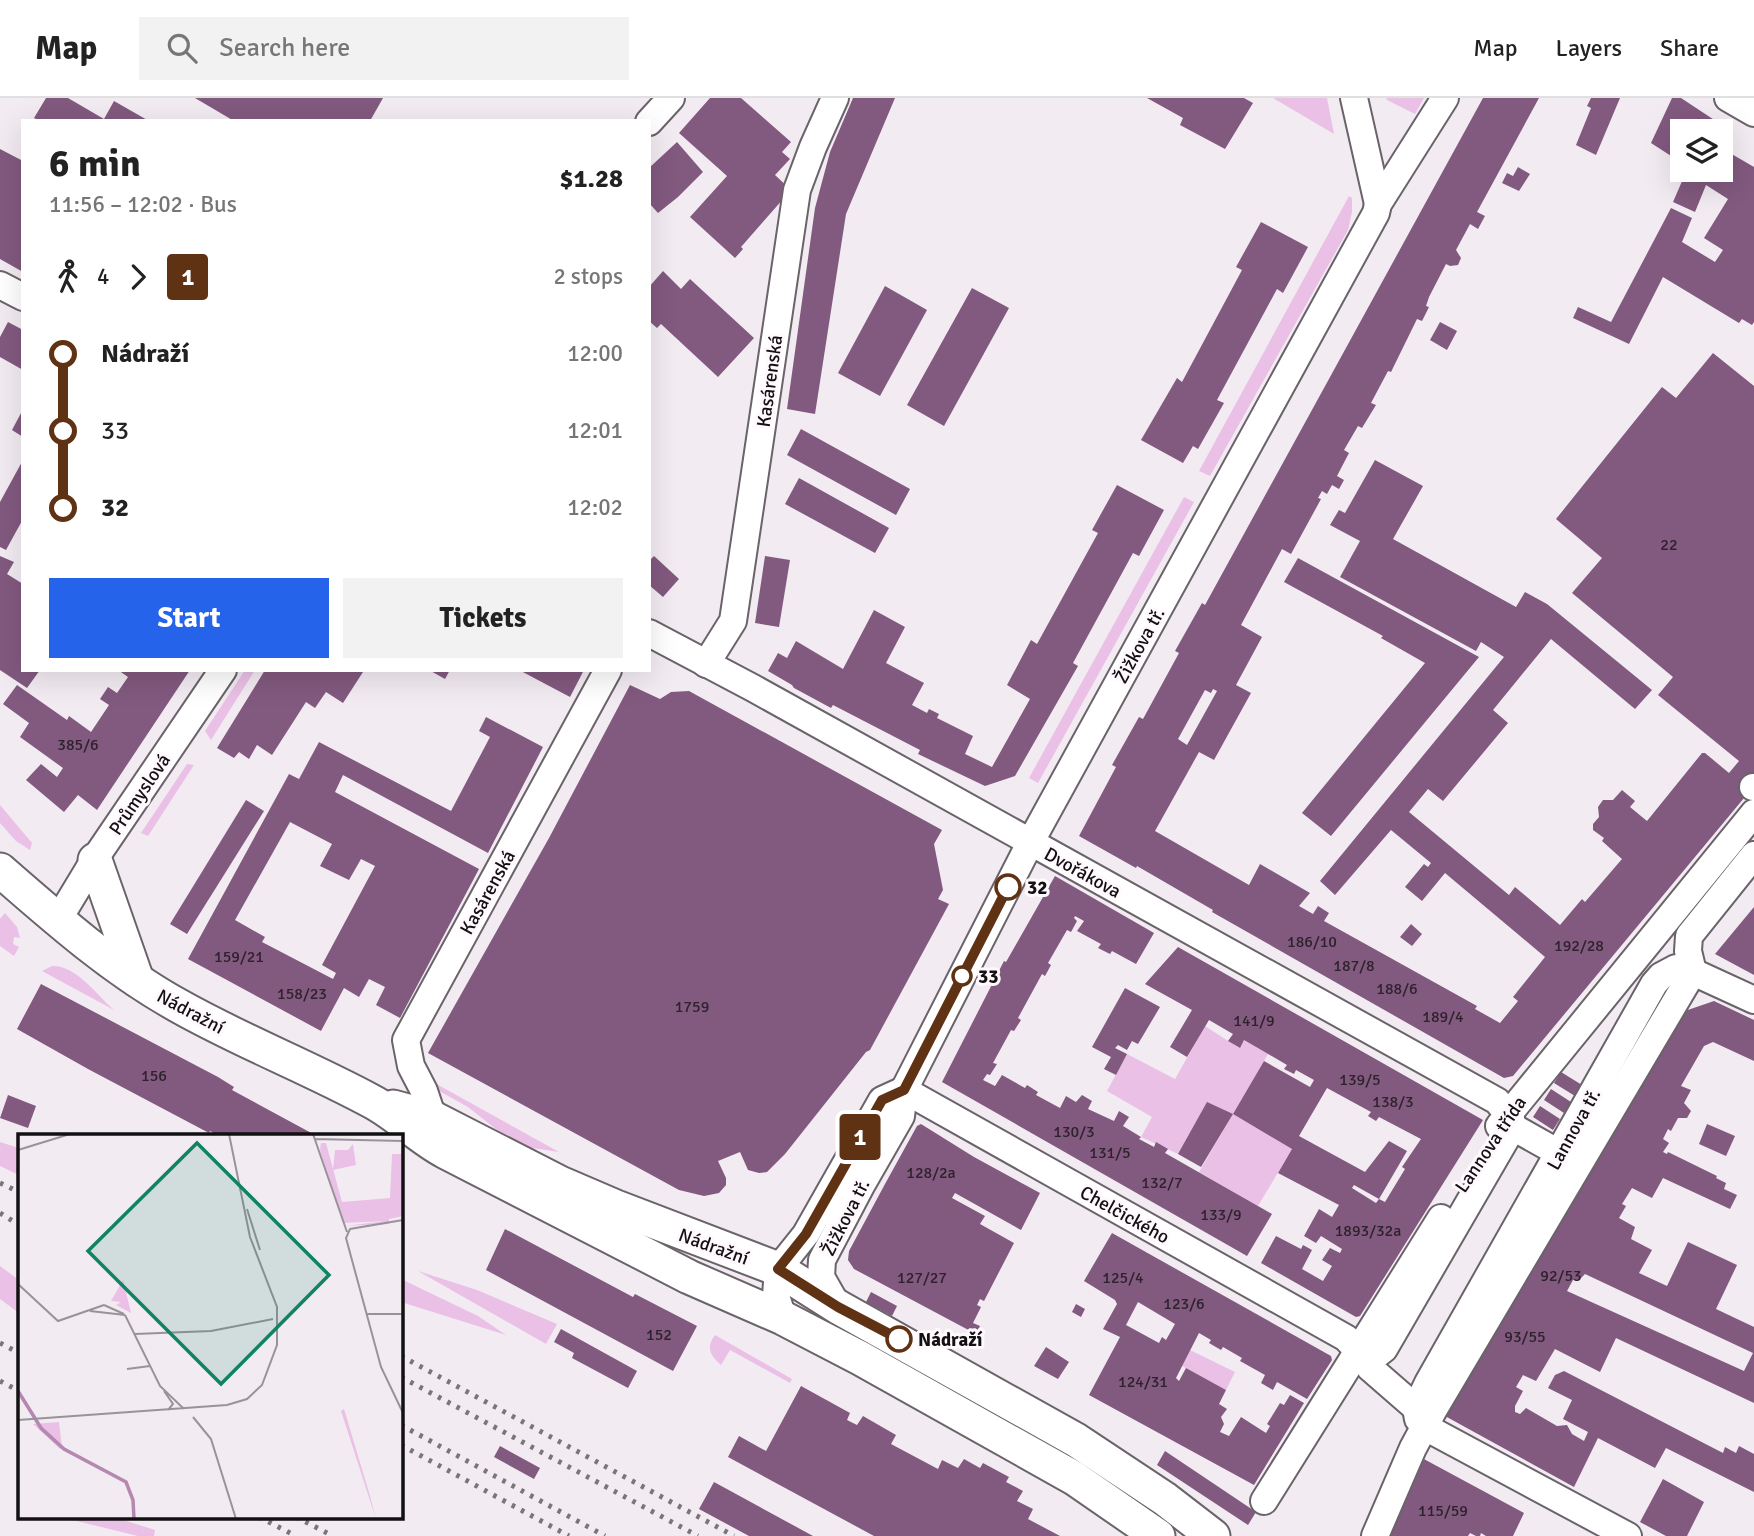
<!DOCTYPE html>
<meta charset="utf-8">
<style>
body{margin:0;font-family:Signika,sans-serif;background:#f2f2f2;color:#222;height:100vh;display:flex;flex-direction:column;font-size:26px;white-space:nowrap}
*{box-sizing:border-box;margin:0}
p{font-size:23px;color:#767676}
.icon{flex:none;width:38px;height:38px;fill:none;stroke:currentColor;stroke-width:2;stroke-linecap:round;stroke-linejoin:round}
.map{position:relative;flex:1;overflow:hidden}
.drawer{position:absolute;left:21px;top:21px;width:630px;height:553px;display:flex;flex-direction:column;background:#fff;border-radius:0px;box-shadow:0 7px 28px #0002}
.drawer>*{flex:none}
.badge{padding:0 14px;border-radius:5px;font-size:24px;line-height:46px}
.fabs{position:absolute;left:1670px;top:21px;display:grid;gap:14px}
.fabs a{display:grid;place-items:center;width:63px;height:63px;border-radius:0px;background:#fff;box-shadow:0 7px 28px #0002;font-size:35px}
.map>.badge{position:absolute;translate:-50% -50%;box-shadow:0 0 0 4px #fff}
.legs{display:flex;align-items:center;gap:10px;height:77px;padding:0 28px;font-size:23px}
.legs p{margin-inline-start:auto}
.headline{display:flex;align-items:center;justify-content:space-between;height:119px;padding:0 28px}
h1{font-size:38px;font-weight:700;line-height:52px}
.action{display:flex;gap:14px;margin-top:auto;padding:14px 28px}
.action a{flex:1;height:80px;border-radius:0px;background:#2563eb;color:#fff;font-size:28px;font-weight:700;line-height:80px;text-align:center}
.action a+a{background:#f2f2f2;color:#222}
ul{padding:0 28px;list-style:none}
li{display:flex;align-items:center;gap:24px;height:77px;font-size:26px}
li i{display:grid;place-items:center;width:10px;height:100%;margin:0 9px;background:currentColor}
li i::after{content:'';width:18px;height:18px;margin:-9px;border:5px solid;border-radius:50%;background:#fff}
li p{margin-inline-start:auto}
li:first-child i{background:linear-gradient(#0000 50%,currentColor 0)}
li:last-child i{background:linear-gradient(currentColor 50%,#0000 0)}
header{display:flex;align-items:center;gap:42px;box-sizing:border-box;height:98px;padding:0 35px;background:#fff;border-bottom:2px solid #e0e0e0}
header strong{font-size:33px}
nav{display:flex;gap:38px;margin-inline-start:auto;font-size:24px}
.search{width:490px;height:63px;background:#f2f2f2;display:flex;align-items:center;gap:18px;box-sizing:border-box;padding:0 24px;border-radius:0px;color:#767676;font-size:26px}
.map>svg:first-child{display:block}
.green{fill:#eac0e6}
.building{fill:#82597f;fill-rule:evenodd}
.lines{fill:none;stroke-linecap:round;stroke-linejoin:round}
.minor-casing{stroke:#6a636a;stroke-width:30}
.major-casing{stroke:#6a636a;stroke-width:37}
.minor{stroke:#fff;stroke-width:26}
.major{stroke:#fff;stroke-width:33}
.rail{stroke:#7a7579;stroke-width:5;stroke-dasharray:3.5 7;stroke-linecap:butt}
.line-1-casing{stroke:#fff;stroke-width:16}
.line-1{stroke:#603214;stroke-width:10}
.stop-1-dot{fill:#fff;stroke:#603214;stroke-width:3.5}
.labels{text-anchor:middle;stroke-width:6;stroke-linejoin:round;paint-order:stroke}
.number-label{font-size:16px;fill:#2e222d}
.street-label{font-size:19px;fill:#121012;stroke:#fff9fe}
.stop-label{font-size:19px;font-weight:bold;fill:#121012;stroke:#fff9fe;text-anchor:start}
.inset-river{fill:none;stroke:#b488b1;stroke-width:3.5}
.inset-road{fill:none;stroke:#999398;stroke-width:2}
.view{fill:#118362;fill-opacity:0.15;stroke:#118362;stroke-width:3.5}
.inset-edge{fill:none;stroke:#121012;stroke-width:3.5}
</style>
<header>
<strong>Map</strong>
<div class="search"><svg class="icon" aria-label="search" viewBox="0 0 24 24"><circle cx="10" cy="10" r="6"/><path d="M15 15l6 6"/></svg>Search here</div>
<nav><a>Map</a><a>Layers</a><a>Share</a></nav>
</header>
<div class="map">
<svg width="1754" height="1438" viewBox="0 0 1754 1438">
<rect width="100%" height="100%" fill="#f3ebf2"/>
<g class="green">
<path d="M1273,0H1327L1334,36Z"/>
<path d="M1386,0H1424L1415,16L1387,2Z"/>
<path d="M1349,98L1352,100V114L1348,132L1210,378L1199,373Z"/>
<path d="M1184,399L1194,404L1038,685L1029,680Z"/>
<path d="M245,572H255L211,642L205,633Z"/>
<path d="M187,666L194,667L148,738L141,735Z"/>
<path d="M0,707L32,745L30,752L16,743L0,725Z"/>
<path d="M5,815L17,829L20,840L14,839L13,846L19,849L14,858L0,848V821Z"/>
<path d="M52,868C76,867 97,897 114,912L42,873Z"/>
<path d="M1205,928L1239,950L1244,942L1268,956L1233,1016L1292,1051L1258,1108L1199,1074L1233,1016L1178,1056L1141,1039L1152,1019L1107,993L1127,956L1175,981Z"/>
<path d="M431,983L559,1054L526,1049L507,1040L468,1009L441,994Z"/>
<path d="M0,1044L19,1050V1077L0,1068Z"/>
<path d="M0,1168L19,1182V1215L0,1201Z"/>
<path d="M418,1173L477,1192L557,1226L546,1246Z"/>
<path d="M401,1181L478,1218L506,1237L401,1204Z"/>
<path d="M715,1237L792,1281L790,1285L730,1252L721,1267C711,1258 705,1250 715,1237Z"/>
<path d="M1190,1252L1235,1274L1226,1292L1182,1268Z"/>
<path d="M60,1419H114L155,1432L154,1438H138Z"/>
</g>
<g class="building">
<path d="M46,0H68L104,21L114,3L149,23H40L34,20Z"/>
<path d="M195,0H383L370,23H234Z"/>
<path d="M710,0H741L791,44L782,54L790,61L775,77L791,92L741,149L743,151L735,160L690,119L727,78L679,35Z"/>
<path d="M853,0H895L846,116L815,316L787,311L815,110L830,54Z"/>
<path d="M1147,0H1244L1253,5L1225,51L1180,27L1183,20Z"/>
<path d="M1483,0H1539L1477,114L1485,118L1478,131L1470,126L1456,152L1461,160L1458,167L1450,168L1446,166L1429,199L1426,208L1429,209L1422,223L1417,221L1391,274L1388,273L1371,305L1376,307L1362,330L1358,328L1344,352L1349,355L1337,378L1344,382L1339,391L1332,387L1327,396L1322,393L1318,400L1321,401L1291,456L1282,451L1241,527L1262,539L1236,587L1251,595L1214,662L1199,654L1155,733L1249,787L1260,766L1310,795L1299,808L1313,816L1318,808L1329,815L1324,823L1477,908L1475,911L1500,925L1518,903L1513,899L1545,859L1445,775L1422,803L1405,789L1424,766L1428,769L1431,765L1391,732L1335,797L1320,783L1504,559L1481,544L1476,553L1340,479L1360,443L1330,427L1339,412L1345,415L1375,362L1423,388L1393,441L1516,509L1525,494L1547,506L1652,592L1635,611L1551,541L1493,612L1508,625L1443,703L1428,691L1409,714L1509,797L1515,789L1560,827L1582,801L1585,804L1622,761L1602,743L1604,740L1593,732V726L1599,719L1598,709L1603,702H1613L1622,692L1635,703L1630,709L1647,723L1702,655H1705L1729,675L1739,663L1658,597L1673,579L1572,495L1602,460L1556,421L1662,289L1676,300L1713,255L1754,288V688L1513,978L1504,980L1212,814L1213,812L1137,768L1136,770L1079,738L1116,669L1112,667L1139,619L1143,621L1179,555L1175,553L1202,505L1205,507ZM1213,591L1217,593L1187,647L1178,641L1205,592L1211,595Z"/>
<path d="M1591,0H1620L1596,57L1576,47L1591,10L1587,8Z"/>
<path d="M1672,0H1681L1731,33L1723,51L1754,69V224L1752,227L1742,221L1739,225L1663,179L1629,246L1573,220L1578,209L1611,224L1671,110L1692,120L1682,144L1715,164L1723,152L1704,140L1728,101L1706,87L1695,114L1673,104L1686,74L1708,82L1692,72H1720V33H1682V65L1651,45Z"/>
<path d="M677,44L703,74L678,99L658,115L649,105V70Z"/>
<path d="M0,51L23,63V174L0,161Z"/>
<path d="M1518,69L1530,76L1519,93L1502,85L1507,75L1513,78Z"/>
<path d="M1261,124L1308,149L1283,195L1277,191L1217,302L1224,305L1198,351L1193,348L1183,365L1141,342L1177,280L1182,284L1242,172L1236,169Z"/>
<path d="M663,173L681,191L690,181L754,240L718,279L661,226L657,230L649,223V189Z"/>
<path d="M885,188L927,212L880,298L838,275Z"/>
<path d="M972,190L1009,210L944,328L907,307Z"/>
<path d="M8,224L23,232V272L0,259V239Z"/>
<path d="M1440,224L1457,233L1447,252L1430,242Z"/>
<path d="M21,315L23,316V339L12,332Z"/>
<path d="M801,331L910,391L896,417L787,357Z"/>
<path d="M23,362V421L6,452L0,449V404Z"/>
<path d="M799,380L889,430L875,455L785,406Z"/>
<path d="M1117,387L1164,412L1139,458L1133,455L1073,565L1078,568L1015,678L985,688L918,656L920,652L833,607L831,610L794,590L792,587L768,573L778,555L787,560L796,543L843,571L874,512L905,529L886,565L924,585L912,607L927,615L929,611L939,616L937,620L973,638L965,656L992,669L1030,601L1007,587L1031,542L1037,546L1098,435L1092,432Z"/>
<path d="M0,458L14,464L7,476L23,486V572H40L27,590L0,572Z"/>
<path d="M654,458L679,481L663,499L649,487V463Z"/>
<path d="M765,458L790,462L779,529L755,525Z"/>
<path d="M1298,460L1479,559L1331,738L1302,715L1425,565L1381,540L1383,538L1284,484Z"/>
<path d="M118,572H190L97,712L78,697L64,714L26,682L41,666L57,679L63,670L20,639L29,625L3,606L17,587L67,622L69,618L91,634L109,607L100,601L108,589L117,595L128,579Z"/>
<path d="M265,572H361L363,574L343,605L326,594L315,610L306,604L272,657L257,647L249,661L239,654L234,660L217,650Z"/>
<path d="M429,572H450L445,581Z"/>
<path d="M519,572H584L570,599Z"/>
<path d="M630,587L660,601L671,594L689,593L942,732L934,746L943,792L938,801L949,806L870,952L866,954L785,1056L767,1074L759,1075L748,1072L740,1054L718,1063L726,1080V1087L719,1095L704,1098L679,1092L428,955L549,740Z"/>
<path d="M486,619L543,649L488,755L343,677L335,694L479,771L400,920L376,907L385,889L369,881L359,899L344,890L321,933L188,861L289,676L299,681L319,644L451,713L490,639L479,633ZM290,724L332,746L320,768L349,782L361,761L375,768L322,867L336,875L333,881L262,844L265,839L235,822Z"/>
<path d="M246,702L264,713L187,836L170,826Z"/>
<path d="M1055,778L1154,835L1136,866L1112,853L1110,856L1098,850L1101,846L1077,833L1084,823L1075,818L1074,820L1077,823L1071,834L1067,832L1048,865L1051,867L1045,878L1042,876L1018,920L1021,922L1014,933L1011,932L993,965L997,966L990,977L987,976L983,982L995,988L1002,977L1025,990L1027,987L1038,994L1036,997L1060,1010L1066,998L1076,1004L1082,997L1092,1003L1088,1011L1114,1023L1119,1013L1129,1019L1123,1028L1141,1039L1139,1041L1154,1049L1156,1044L1168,1051L1165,1055L1272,1116L1247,1158L942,984L1004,863L1006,864Z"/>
<path d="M1754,809V877L1715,856Z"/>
<path d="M1411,826L1422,836L1412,848L1400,839Z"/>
<path d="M1178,849L1483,1022L1360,1218L1356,1219L1261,1165L1276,1138L1301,1151L1303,1147L1312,1152L1302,1171L1323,1183L1332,1168L1322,1162L1330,1150L1340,1155L1342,1151L1321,1138L1316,1145L1304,1138L1319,1111L1332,1119L1339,1107L1278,1075L1292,1051L1233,1016L1264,963L1310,989L1314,982L1296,972L1294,976L1284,971L1287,967L1244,942L1240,950L1228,943L1233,936L1209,922L1187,959L1170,949L1192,912L1145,886ZM1327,990L1371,1014L1368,1018L1376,1023L1379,1019L1421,1041L1402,1069L1405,1071L1385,1104L1379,1101L1376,1105L1352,1090L1354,1087L1379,1101L1407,1053L1389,1043L1365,1074L1299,1038Z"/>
<path d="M41,886L218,979L234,989L232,992L315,1037H217L210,1033L209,1035L88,971L17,931Z"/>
<path d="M1125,890L1160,909L1138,946L1132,943L1127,952L1118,947L1115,950L1127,956L1116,977L1104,971L1111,959L1092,949Z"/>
<path d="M1714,903L1754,922V963L1713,944L1704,948L1681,988L1691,992L1684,1005L1691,1013L1687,1020H1678L1671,1033L1668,1031L1663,1041L1669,1045L1663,1054L1667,1056L1668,1054L1717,1078L1716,1080L1726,1085L1724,1091L1737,1097L1730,1111L1663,1080L1652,1100L1632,1090L1622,1106L1626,1108L1619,1120L1635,1129L1631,1141L1652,1152L1639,1175L1667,1188L1688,1144L1737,1167L1716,1211L1754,1229V1305L1616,1240L1600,1274L1555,1251L1536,1283L1523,1277L1516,1289L1523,1293L1515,1308V1314L1520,1316L1526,1310L1557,1328L1567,1327L1572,1336L1584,1343L1588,1334L1563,1321L1572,1302L1548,1290L1555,1277L1564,1273L1723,1355L1725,1349L1736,1355L1739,1348L1754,1356V1394L1666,1350L1655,1370L1598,1340L1574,1389L1445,1318L1679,915ZM1585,1176L1753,1255L1744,1273L1567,1193L1573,1182H1579Z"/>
<path d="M1561,974L1582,987L1575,998L1554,985Z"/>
<path d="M1551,991L1571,1004L1564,1015L1544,1002Z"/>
<path d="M8,997L36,1008L28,1030L0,1020Z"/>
<path d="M1207,1004L1233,1016L1201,1069L1178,1056Z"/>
<path d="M1540,1008L1560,1021L1553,1032L1533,1019Z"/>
<path d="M921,1026L974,1059L1040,1095L1021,1132L955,1095L952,1100L985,1118L980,1126L1014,1145L984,1203L980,1201L977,1207L981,1209L973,1225L980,1228L976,1236L854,1171L848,1162L849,1153L885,1086L917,1028Z"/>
<path d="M1707,1026L1735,1038L1726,1058L1699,1046Z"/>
<path d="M505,1131L633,1199L635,1196L697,1228L673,1273L486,1172Z"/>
<path d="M1112,1135L1331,1258L1332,1262L1307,1301L1277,1284L1273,1292L1261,1285L1265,1277L1240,1263L1242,1260L1223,1249L1221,1252L1209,1245L1211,1242L1199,1235L1176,1280L1179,1283L1186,1270L1226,1292L1219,1306L1227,1311L1221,1319L1224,1326L1220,1334L1229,1338L1241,1319L1266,1335L1270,1328L1267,1326L1280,1305L1284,1307L1290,1297L1304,1305L1254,1387L1089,1297L1120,1239L1103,1231L1117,1206L1115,1202L1084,1183ZM1138,1204L1175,1226L1166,1242L1162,1239L1159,1245L1126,1227Z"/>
<path d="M871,1194L897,1208L892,1218L866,1204Z"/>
<path d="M1076,1206L1085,1211L1081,1219L1072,1214Z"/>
<path d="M561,1231L637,1273L628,1290L572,1260L574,1255L554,1244Z"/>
<path d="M1046,1249L1069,1264L1058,1281L1034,1268Z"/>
<path d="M801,1288L850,1315L847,1322L857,1327L863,1318L896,1337L891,1346L938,1371L942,1362L958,1370L964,1361L980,1370L983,1365L1009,1379L1006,1384L1023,1393L1017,1403L1033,1411L1028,1421L1060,1438H874L728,1359L739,1338L766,1353Z"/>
<path d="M500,1348L540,1370L534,1381L494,1359Z"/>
<path d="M1165,1353L1256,1414L1248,1427L1157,1367Z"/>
<path d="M1422,1360L1524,1415L1513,1438H1486L1481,1435L1480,1438H1476L1470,1435L1468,1438H1389Z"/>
<path d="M1663,1381L1704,1404L1687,1438H1666L1640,1424Z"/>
<path d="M714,1384L813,1438H749L699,1411Z"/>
</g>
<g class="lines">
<g class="minor-casing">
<g id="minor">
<path d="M1354,0L1378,106"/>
<path d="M1728,0L1754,15"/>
<path d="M649,24L671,0"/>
<path d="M0,187L23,199"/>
<path d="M649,535L753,590L1497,1003L1511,1020L1507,1039L1384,1251L1375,1258L1364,1259"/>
<path d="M706,566L733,523L797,92L813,49L835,0"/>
<path d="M1753,689H1754"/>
<path d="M58,822L96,759L223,572"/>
<path d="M1693,874L1688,853L1689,838L1754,757"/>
<path d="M904,992L1346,1240L1364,1259L1370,1270L1416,1310"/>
<path d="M433,1020L424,993L411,968L406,942L608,572"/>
<path d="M1499,1028L1754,715"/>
<path d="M1511,1028L1559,1055"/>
<path d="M838,1209L821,1179L822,1162L862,1086L901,1018L904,992L1030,745L1376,115L1378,106L1445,0"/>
<path d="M783,1220L776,1198L778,1171L806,1136L882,1002L904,992"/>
<path d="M1264,1403L1441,1120"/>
<path d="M1375,1438L1413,1350L1433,1313L1693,874"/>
<path d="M1628,1438L1425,1329L1418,1321L1416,1310L1428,1285L1654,886L1661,878L1676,870L1693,874L1754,902"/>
</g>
</g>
<g class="major-casing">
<g id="major">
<path d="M95,762L137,882"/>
<path d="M0,772C56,821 114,872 179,908C241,943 308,969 371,1003C398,1017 419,1040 446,1054L689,1179L783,1220L860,1260L1074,1380L1158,1438"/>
<path d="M393,1009L433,1020L560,1085L616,1109L778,1171L838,1209L1076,1342L1165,1401L1213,1438"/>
</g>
</g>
<use href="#minor" class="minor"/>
<use href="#major" class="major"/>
<g class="rail">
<path d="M0,1085L19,1094"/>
<path d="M0,1115L19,1127"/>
<path d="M0,1245L19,1255"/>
<path d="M401,1258L734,1438"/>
<path d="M401,1279L698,1438"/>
<path d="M0,1283L19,1293"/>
<path d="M401,1327L605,1438"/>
<path d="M401,1347L569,1438"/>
<path d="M259,1419L296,1438"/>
<path d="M296,1419L333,1438"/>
</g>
</g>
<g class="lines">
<g class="line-1-casing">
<path id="line-1" d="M899,1241L838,1209L778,1171L806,1136L882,1002L904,992L1008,789"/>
</g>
<use href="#line-1" class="line-1"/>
</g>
<g class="stop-1-dot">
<circle cx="1008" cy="789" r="12"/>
<circle cx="962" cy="878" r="9"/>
<circle cx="899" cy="1241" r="12"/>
</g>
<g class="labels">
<g class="number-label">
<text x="1669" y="452">22</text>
<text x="78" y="652">385/6</text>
<text x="1312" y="849">186/10</text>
<text x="1579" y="853">192/28</text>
<text x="239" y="864">159/21</text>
<text x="1354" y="873">187/8</text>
<text x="1397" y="896">188/6</text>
<text x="302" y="901">158/23</text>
<text x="692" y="914">1759</text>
<text x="1443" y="924">189/4</text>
<text x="1254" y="928">141/9</text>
<text x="154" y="983">156</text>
<text x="1360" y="987">139/5</text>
<text x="1393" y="1009">138/3</text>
<text x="1074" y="1039">130/3</text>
<text x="1110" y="1060">131/5</text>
<text x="931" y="1080">128/2a</text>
<text x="1162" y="1090">132/7</text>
<text x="1221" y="1122">133/9</text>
<text x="1368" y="1138">1893/32a</text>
<text x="1561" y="1183">92/53</text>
<text x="922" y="1185">127/27</text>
<text x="1123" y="1185">125/4</text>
<text x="1184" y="1211">123/6</text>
<text x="659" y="1242">152</text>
<text x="1525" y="1244">93/55</text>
<text x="1143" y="1289">124/31</text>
<text x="1443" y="1418">115/59</text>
</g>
<g class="street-label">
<text transform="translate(769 283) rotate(-82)" y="7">Kasárenská</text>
<text transform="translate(1139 547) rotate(-61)" y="7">Žižkova tř.</text>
<text transform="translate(139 696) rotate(-56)" y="7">Průmyslová</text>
<text transform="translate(1083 774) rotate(29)" y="7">Dvořákova</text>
<text transform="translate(487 794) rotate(-61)" y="7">Kasárenská</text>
<text transform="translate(191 913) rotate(28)" y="7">Nádražní</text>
<text transform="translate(1573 1031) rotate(-61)" y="7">Lannova tř.</text>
<text transform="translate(1490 1046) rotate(-56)" y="7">Lannova třída</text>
<text transform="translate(1125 1116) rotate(29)" y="7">Chelčického</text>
<text transform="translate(845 1119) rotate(-63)" y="7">Žižkova tř.</text>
<text transform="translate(714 1148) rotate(20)" y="7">Nádražní</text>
</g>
<g class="stop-label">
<text x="1027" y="796">32</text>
<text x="978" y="885">33</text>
<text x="918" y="1248">Nádraží</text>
</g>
</g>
<g transform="translate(18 1036)">
<rect width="385" height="385" fill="#f3ebf2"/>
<path d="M308,9L324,68L372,64L374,20H385V82L371,85V90L327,92L367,87L325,89L302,16L303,9ZM335,10L338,31L315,36L317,16H330ZM105,146L113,179L98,171L103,168L93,167ZM326,275L352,362L358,385L323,277ZM41,288L44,314L42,315L15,290Z" fill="#eac0e6"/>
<path class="inset-river" d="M0,257L23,294L46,315L108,348L115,366L116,385"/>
<path class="inset-road" d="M295,0L329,98M297,5L385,7M0,16L52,0M229,75L242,116M385,86L332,95L328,104L363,233L385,279M0,150L40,187L86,171M86,171L106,180M72,177L107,181M349,180H385M107,181L142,252L166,275M117,200L193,197L255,185M109,235L132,232M146,257L155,270L150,276M175,283L193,305L218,385M0,286L209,271L229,265L244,251L259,211V173L232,103L211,0"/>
<path class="view" d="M179,9L311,141L203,250L70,117Z"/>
<rect width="385" height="385" class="inset-edge"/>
</g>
</svg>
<div class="fabs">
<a><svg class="icon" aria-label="layers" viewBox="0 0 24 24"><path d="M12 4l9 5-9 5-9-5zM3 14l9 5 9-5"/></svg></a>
</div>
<b class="badge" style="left:860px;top:1039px;background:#603214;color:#fff">1</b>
<section class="drawer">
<div class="headline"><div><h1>6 min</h1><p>11:56 – 12:02 · Bus</p></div><b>$1.28</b></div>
<div class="legs"><svg class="icon" aria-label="walk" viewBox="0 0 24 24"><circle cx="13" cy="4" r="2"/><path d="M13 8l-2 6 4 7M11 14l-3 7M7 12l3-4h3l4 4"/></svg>4<svg class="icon" aria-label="forward" viewBox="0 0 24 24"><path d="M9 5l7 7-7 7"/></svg><b class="badge" style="background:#603214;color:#fff">1</b><p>2 stops</p></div>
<ul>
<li><i style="color:#603214"></i><b>Nádraží</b><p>12:00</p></li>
<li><i style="color:#603214"></i><span>33</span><p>12:01</p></li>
<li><i style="color:#603214"></i><b>32</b><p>12:02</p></li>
</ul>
<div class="action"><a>Start</a><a>Tickets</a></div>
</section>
</div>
